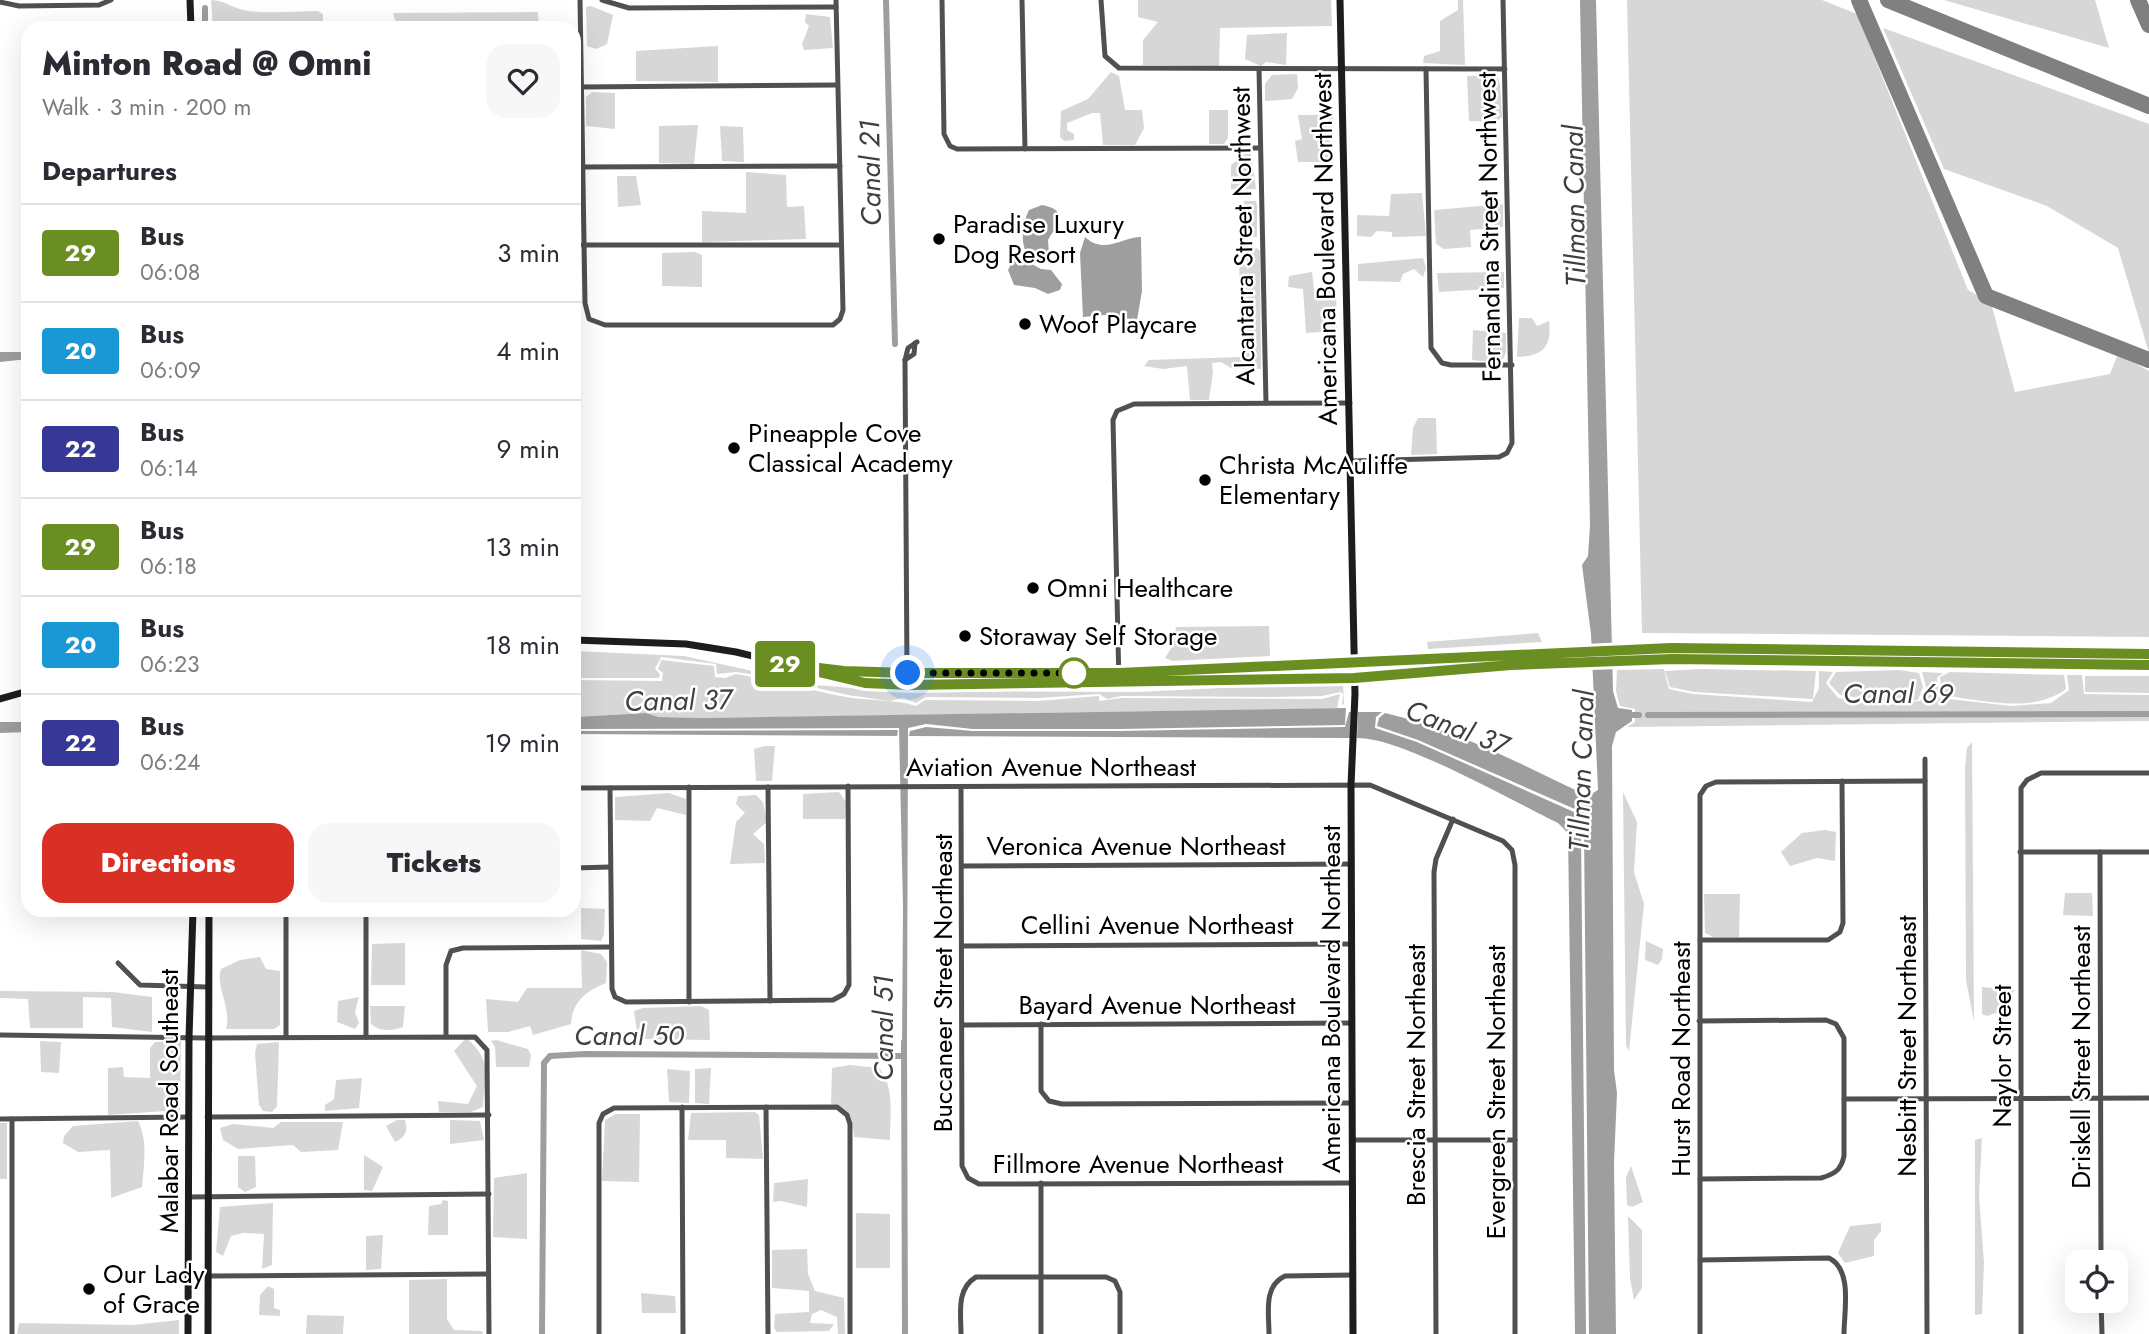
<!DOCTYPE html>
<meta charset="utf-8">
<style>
body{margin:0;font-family:Jost,sans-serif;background:#f7f7f7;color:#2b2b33;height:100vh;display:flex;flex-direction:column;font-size:26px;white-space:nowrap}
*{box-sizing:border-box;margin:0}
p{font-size:23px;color:#7c7c81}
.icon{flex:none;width:38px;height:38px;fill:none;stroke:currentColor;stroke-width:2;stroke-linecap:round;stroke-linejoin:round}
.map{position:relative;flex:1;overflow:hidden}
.sheet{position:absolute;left:21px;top:21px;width:560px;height:896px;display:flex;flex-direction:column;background:#fff;border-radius:21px;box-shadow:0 7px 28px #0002}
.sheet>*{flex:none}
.badge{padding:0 14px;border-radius:5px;font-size:24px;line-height:46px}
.buttons{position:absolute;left:2065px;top:1250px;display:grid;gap:14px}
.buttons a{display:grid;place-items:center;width:63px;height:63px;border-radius:14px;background:#fff;box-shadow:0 7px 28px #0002;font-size:35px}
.you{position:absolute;width:35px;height:35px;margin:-18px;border:5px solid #fff;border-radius:50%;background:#1a73e8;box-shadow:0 0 0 10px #1a73e833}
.map>.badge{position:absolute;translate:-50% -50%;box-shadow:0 0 0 4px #fff}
h2{padding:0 21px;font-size:26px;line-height:63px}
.round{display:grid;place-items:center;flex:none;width:74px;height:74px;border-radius:21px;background:#f7f7f7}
.headline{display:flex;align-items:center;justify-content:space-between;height:119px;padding:0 21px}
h1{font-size:33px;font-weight:800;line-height:52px}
.button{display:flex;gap:14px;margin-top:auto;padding:14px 21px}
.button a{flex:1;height:80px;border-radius:21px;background:#d93025;color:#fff;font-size:28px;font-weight:800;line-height:80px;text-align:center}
.button a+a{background:#f7f7f7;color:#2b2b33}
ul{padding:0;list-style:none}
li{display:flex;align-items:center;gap:21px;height:98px;padding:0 21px;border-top:2px solid #e1e1e2}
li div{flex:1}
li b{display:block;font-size:26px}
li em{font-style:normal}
li .badge{min-width:77px;font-weight:700;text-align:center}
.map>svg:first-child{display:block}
.green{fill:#d7d7d7}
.water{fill:#9e9e9e}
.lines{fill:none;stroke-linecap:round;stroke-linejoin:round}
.canal{stroke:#9e9e9e;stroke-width:6}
.taxiway{stroke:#808080;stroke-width:16}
.street{stroke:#505050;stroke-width:5}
.secondary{stroke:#1d1d1d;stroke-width:7}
.line-casing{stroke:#fff;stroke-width:16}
.line{stroke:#6b8e23;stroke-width:10}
.walk{stroke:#000;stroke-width:7;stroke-dasharray:0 12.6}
.poi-dot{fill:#000;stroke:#fff;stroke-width:2.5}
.stop-dot{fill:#fff;stroke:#6b8e23;stroke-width:3.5}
.labels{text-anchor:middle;stroke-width:5;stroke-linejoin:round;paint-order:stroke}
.poi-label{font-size:26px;fill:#000;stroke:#fff;text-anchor:start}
.street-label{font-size:26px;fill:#000;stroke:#fff}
.water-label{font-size:28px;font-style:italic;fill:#3f3f3f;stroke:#fff}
</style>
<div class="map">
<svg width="2149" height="1334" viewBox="0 0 2149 1334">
<rect width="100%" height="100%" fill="#fff"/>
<g class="green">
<path d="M211,0C226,0 234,10 249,11C271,14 295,11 318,11L323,14V23L213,28Z"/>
<path d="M1138,0H1331L1332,26L1220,28L1219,66L1143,65V40L1158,22L1138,17Z"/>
<path d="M1458,0H1463L1465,65L1423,63L1424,56L1440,51V21L1458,10Z"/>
<path d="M1627,0H1822L1857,14L1968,290L1991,303L2015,392L2110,374L2118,354L2149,371V637L1642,633Z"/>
<path d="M1944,0H2095L2109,48Z"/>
<path d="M591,6L613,15L607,44L596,49L587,46L586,7Z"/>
<path d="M538,12L539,28L396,24L393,13Z"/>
<path d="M806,14L830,17L833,48L804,50L802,44L809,26L805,22Z"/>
<path d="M1883,28L2149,124V353L2118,248L2047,206L1944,169Z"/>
<path d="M1287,33L1286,65L1266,62L1261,66L1245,59L1247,35Z"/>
<path d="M718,46V82L636,81V51Z"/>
<path d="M1111,72L1119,76L1125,110H1142L1144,128L1135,145H1103L1100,113H1092L1067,123V130L1074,134V140L1064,141L1060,137L1061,111L1088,99Z"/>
<path d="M1297,74L1298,88L1292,99L1265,101V84L1272,75Z"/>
<path d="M1497,75L1500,84L1502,117L1496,122L1469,121L1467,76Z"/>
<path d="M592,92L615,93V129L586,126V97Z"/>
<path d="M1209,110H1228V138L1224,144H1209Z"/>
<path d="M1298,115H1334L1329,134L1333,162H1298L1295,141L1302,139Z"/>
<path d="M698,125L694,164L659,163V126Z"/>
<path d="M720,126L743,127L744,162L722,161Z"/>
<path d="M1246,153H1251L1256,189H1231V165Z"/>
<path d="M746,172L786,175L787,207L804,206L806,239L702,242V211L746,213Z"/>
<path d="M617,176H636L641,205L618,207Z"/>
<path d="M1422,193L1426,236L1392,237V232L1377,231L1371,237L1357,236V215L1389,216L1391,194Z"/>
<path d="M1244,201H1256L1257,205V237L1245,236Z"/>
<path d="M1503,204V227L1470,230L1471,247L1444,249L1436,244L1434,210Z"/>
<path d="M1257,248L1260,251L1261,369H1233L1221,362L1212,363L1213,372L1209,400H1190L1187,366L1163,369L1144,366L1149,360L1241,357L1239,254Z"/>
<path d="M695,252L702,255V287L662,286V253Z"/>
<path d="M1423,258L1426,268L1423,277L1414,269L1403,274L1400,282L1358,281V264Z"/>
<path d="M1312,272L1314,289L1336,290L1337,331L1306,333L1303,289L1288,287L1289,276Z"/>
<path d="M1504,272V288L1439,292L1437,273Z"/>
<path d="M1519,318H1532L1537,326L1549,321C1552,346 1544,356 1517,357Z"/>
<path d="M1473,330L1506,333V352L1503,359L1490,362L1472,360Z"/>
<path d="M1418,418H1436L1437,454L1411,455L1413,428Z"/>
<path d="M1269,626L1270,656L1172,661L1165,658L1172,647L1176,627Z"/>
<path d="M1538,633L1542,642L1428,649L1427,642Z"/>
<path d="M574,651L684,656L816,685L886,691L1137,692L1343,682L1344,704L1342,705L1343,694L1341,692L1322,696L1272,697L1121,696L1107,699L1099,694L1038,698L926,697L916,703L903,698L889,701L848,695L799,684L783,685L777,678L736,672L717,674L716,664L661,657L655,669L660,674L659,678H575Z"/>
<path d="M661,660L714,666L715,677L725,678L736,674L776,681L781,687C804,686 824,693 846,697C868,701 897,699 916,706L925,700L1038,701L1099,696V701L1121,698L1322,699L1340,694L1337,708L1309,709L705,718L658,717L645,713L574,717V680L662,681L663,673L658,669Z"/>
<path d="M1664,669L1669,689L1693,694L1812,702L1819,688V671L1833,672L1826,683L1838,698L1887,705L1920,701L1926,687L1922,672L1943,673L1937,678L1940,698L2011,706L2051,703L2069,690L2067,675H2082L2084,694L2149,695V721L1627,727L1635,722V709L1620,706L1616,691L1617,670Z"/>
<path d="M1699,669L1816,671L1813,699L1694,692L1670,687L1665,671Z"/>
<path d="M1899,670L1919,673L1923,687L1918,700L1887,702L1840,695L1829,683L1836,672Z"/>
<path d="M1950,672L2064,675L2066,689C2033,714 1981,700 1941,695L1940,677Z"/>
<path d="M2085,676H2149V693L2085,692Z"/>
<path d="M1972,742L1974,1021L1966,980L1965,767L1967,748Z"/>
<path d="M765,746H775L772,781H756L754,749Z"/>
<path d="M839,792L846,802L845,819H803V794Z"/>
<path d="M1623,792L1637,822L1634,872L1644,904L1629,1051L1626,1045Z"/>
<path d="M669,793L686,799V815L657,808L650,821L615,820V797Z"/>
<path d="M756,795L763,802L767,822L753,834L764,844L765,863L730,864L736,822L745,813L736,804L738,796Z"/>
<path d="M1825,830L1836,832L1835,861L1817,858L1790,866L1781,852L1802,833Z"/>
<path d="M2065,893H2092L2093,916L2063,915Z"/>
<path d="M1704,894H1740L1739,937H1713L1705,933Z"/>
<path d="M581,908L605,909L604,935L601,941L581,939Z"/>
<path d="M1646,941L1663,949L1662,959L1658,965L1645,960Z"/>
<path d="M405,943V985H371L372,944Z"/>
<path d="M581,950L601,954L607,962L606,983C585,992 573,1001 571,1024L533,1035L530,1026L508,1032H488L486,999L518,1002L527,988H582Z"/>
<path d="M260,957L266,969L280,971V1025L274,1029H226C232,1007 215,987 221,969L240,960Z"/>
<path d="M1982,987L2014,990H2015L1996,1013L1987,1016L1982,1014Z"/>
<path d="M0,991L113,992L152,997V1032L112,1027L111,998L83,997V1028H30L28,999L0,998Z"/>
<path d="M359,997L355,1012L359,1023L355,1029L337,1022L338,1001Z"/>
<path d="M370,1006H405L403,1027C392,1031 380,1032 371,1024Z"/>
<path d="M701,1006L709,1010L710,1040L638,1039L634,1011L643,1008Z"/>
<path d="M466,1038C493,1060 485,1076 483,1107L471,1112H439L438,1101L468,1104L477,1086L454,1051Z"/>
<path d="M496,1040L528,1049L531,1055L529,1067H496L495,1047L491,1041Z"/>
<path d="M40,1041L61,1042L59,1073L41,1072Z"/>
<path d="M181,1041L180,1110L108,1115V1068L123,1067L124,1077L150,1078V1048L155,1042Z"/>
<path d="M279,1042L277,1106L272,1112L263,1111L259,1105L255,1053L257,1044Z"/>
<path d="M850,1065L879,1068C895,1087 890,1115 890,1140L854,1137C853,1118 850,1109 831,1103L832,1068Z"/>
<path d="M711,1068L709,1104L695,1103V1069Z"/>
<path d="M667,1069L690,1071L689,1103L669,1102Z"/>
<path d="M362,1078L359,1108L325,1111V1105L334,1099L336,1080Z"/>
<path d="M755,1112L759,1115L763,1159L726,1158V1140H688L691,1113Z"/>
<path d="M616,1114H640L639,1182L602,1181L605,1120Z"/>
<path d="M397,1120H405C408,1131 406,1137 395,1142L386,1126Z"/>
<path d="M450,1120L480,1121L484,1140L450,1144Z"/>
<path d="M138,1121C148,1140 144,1166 142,1187L111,1198L110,1150L78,1152L63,1143L64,1136L73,1126Z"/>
<path d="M281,1122H343L338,1150L301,1152L293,1145L238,1149L223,1140L220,1128L233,1124L273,1128Z"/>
<rect x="0" y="1123" width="7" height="56"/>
<path d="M1982,1138L1979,1195L1984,1263L1982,1314L1975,1315V1140Z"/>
<path d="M364,1155L383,1167L372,1191L364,1190Z"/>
<path d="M238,1156H255L256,1187L245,1192L238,1187Z"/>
<path d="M1631,1166L1643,1202L1632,1207L1627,1205L1626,1177Z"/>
<path d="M527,1173V1239L493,1237L494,1178Z"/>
<path d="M808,1179L807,1207L781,1201L773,1202L774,1183Z"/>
<path d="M443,1200L448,1201V1235H428L429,1206L441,1204Z"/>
<path d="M273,1203L272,1265L262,1269L264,1234L243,1233L231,1236L223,1256L216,1252L220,1207Z"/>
<path d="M856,1213L890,1214V1268H856Z"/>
<path d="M1628,1216L1642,1230V1288L1634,1300L1630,1278Z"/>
<path d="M1881,1223V1231L1874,1240V1256L1845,1263L1838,1253L1850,1226Z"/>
<path d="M383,1235L381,1269L366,1270V1236Z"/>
<path d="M807,1249L808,1274L815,1291L844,1298L845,1334H838L837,1317L821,1310L812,1314L810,1323L834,1324L829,1331L777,1332L774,1328L775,1314L809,1312V1291L772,1288V1250Z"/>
<path d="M447,1279V1319L454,1330L482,1331L483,1334H409V1280Z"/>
<path d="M268,1286L274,1289V1308L280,1310V1316L259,1315L260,1295Z"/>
<path d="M641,1293L675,1296L676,1313H642Z"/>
<path d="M307,1315L344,1316L343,1334H306Z"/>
<path d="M179,1320V1334H17L19,1323L133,1325Z"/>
</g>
<g class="water">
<path d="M1580,0H1596L1613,691L1618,708L1632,710V721L1616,732L1612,746L1614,1070L1617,1093L1614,1162L1616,1334H1589L1584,831L1577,810L1418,740L1377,726L1379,718L1385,713C1456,729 1522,765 1588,796L1598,790L1591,634L1582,565L1588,556L1590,526Z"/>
<path d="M1042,205C1071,211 1057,224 1048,240L1049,255L1037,263C1018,254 1021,226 1029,210Z"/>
<path d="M1085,237C1104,255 1122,237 1141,237L1142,291L1137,320L1105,315L1083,317L1080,253Z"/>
<path d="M1021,258L1041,269L1051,270L1062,284L1060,290L1048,294L1035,288L1014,285L1008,270L1012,262Z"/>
<path d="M0,352H28V359L0,362Z"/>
<path d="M1346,708L1345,725L1119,729H973L926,724L908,728L907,1050L902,1047L903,907L899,728L574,729V717L646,713L658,717L705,718Z"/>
<path d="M1349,712H1351L1350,738L909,736L910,731L926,727L973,731H1119L1345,727Z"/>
<path d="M1358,712H1382L1376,717L1375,728L1417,742L1574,812L1581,831L1586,1334H1575L1568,833L1558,823C1514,802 1401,737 1357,738Z"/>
<path d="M0,722H28V732L0,733Z"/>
<path d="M574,731L897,730L898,731L897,736L574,734Z"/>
</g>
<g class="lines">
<g class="canal">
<path d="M886,0L895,344"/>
<path d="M205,8V28"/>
<path d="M1626,715H1639"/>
<path d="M1648,715L2149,714"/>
<path d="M904,1042L905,1334"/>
<path d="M542,1334L544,1063L550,1056L585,1054L904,1056"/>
</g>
<g class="taxiway">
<path d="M1859,0L1986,296L2149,360"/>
<path d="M1888,0L2149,106"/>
<path d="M2138,0L2149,25"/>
</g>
<g class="street">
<path d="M580,0L585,303L589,319L605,325H833L840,319L843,310L836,0"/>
<path d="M602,0L629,8L836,7"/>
<path d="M942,0L944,134L950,146L957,149L1260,148"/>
<path d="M1022,0L1025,149"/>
<path d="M1101,0L1105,56L1119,68L1505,69"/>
<path d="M0,2L19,6L99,5L111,0"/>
<path d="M1259,69L1266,403"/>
<path d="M1426,69L1431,348L1442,363L1451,365H1512"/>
<path d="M580,87L837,85"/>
<path d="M581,167L840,166"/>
<path d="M583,245H841"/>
<path d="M905,360L914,354L915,343"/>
<path d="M1351,461L1499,457L1507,453L1512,443L1503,0"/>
<path d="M907,673L905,360L908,348L917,342"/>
<path d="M1119,684L1113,420L1117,411L1134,404L1350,403"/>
<path d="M1925,759L1927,1334"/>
<path d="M689,787V1002"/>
<path d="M768,787L770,1001"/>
<path d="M961,787L962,1166L968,1178L979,1184L1352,1183"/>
<path d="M574,788L1370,785L1503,841L1512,850L1515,865V1334"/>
<path d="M610,788L612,989L615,997L626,1002L833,1000L844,994L849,985L848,786"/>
<path d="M2020,852H2149"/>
<path d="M2100,852L2101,1262"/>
<path d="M963,866L1351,864"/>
<path d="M574,868L610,867"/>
<path d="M286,910V1036"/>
<path d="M1700,940H1828L1840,932L1843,923L1842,781"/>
<path d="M963,946L1351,944"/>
<path d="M118,963L140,985L207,987"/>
<path d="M1699,1021L1826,1020L1836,1024L1844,1038V1156C1841,1170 1835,1174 1821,1178L1700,1179"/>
<path d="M1041,1024V1091L1049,1101L1062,1104L1351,1103"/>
<path d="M963,1025L1352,1023"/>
<path d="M0,1035L206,1038L475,1037L487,1050L489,1334"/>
<path d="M446,1036V965L451,951L463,948L611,947"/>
<path d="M366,1037V910"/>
<path d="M1844,1099L2149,1098"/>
<path d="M682,1107L683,1334"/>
<path d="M766,1107L768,1334"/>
<path d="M207,1117L489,1115"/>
<path d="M0,1119L188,1117"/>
<path d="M12,1119V1334"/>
<path d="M1352,1140H1515"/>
<path d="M1041,1183V1334"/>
<path d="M189,1197L489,1194"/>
<path d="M1700,1260L1829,1258C1853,1270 1844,1311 1844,1334"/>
<path d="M208,1276L488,1274"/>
<path d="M2101,1300L2102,1334"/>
<path d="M599,1334V1123L603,1114L614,1108L837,1107L847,1115L850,1124V1334"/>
<path d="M961,1334C961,1313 956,1289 976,1277H1106L1115,1281L1120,1292V1334"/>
<path d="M1269,1334C1269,1313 1263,1286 1285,1276L1353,1275"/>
<path d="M1436,1334L1434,872L1436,859L1453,819"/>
<path d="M1700,1334V795L1706,786L1716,782L1925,781"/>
<path d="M2021,1334V788L2027,780L2041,773H2149"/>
</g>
<g class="secondary">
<path d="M190,0L191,28"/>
<path d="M1340,0L1355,694L1351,785L1353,1334"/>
<path d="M574,640L686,644L736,652L865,683L912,686L1354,678L1511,665L1672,659L2149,665"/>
<path d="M821,668L907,673H1119L1354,664L1583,650L1716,647L2149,654"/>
<path d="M0,699L28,691"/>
<path d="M188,1334L189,1038L193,910"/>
<path d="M208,1334L209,910"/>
</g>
</g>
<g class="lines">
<g class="line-casing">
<path id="line" d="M2149,654L1671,648L1119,673H908L844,671L785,664L865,683L912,685L1354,678L1511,665L1672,659L2149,665"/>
</g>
<use href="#line" class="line"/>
<path class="walk" d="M908,673H1079H1074"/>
</g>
<g class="poi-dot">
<circle cx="939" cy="239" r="7"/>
<circle cx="1025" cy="324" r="7"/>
<circle cx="734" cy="448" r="7"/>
<circle cx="1205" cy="480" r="7"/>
<circle cx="1033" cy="588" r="7"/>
<circle cx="965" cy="636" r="7"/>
<circle cx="89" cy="1289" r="7"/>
</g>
<circle class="stop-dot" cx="1074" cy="673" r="14"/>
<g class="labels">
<g class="poi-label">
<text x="953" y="233">Paradise Luxury<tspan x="953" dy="30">Dog Resort</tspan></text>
<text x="1039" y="333">Woof Playcare</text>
<text x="748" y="442">Pineapple Cove<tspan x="748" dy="30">Classical Academy</tspan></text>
<text x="1219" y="474">Christa McAuliffe<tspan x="1219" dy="30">Elementary</tspan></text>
<text x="1047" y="597">Omni Healthcare</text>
<text x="979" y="645">Storaway Self Storage</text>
<text x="103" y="1283">Our Lady<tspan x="103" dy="30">of Grace</tspan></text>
</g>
<g class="street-label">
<text transform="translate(1489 227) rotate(-91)" y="9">Fernandina Street Northwest</text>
<text transform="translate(1243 236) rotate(-91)" y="9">Alcantarra Street Northwest</text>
<text transform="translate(1325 249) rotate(-91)" y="9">Americana Boulevard Northwest</text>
<text x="1051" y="776">Aviation Avenue Northeast</text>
<text x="1136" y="855">Veronica Avenue Northeast</text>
<text x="1157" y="934">Cellini Avenue Northeast</text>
<text transform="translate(943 983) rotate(-90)" y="9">Buccaneer Street Northeast</text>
<text transform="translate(1331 999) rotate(-90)" y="9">Americana Boulevard Northeast</text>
<text x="1157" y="1014">Bayard Avenue Northeast</text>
<text transform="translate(1907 1046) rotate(-90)" y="9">Nesbitt Street Northeast</text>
<text transform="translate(2002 1056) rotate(-90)" y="9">Naylor Street</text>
<text transform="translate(2081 1057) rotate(-90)" y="9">Driskell Street Northeast</text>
<text transform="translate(1681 1059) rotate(-90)" y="9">Hurst Road Northeast</text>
<text transform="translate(1416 1075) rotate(-90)" y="9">Brescia Street Northeast</text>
<text transform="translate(1496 1092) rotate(-90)" y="9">Evergreen Street Northeast</text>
<text transform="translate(169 1101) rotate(-90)" y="9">Malabar Road Southeast</text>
<text x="1138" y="1173">Fillmore Avenue Northeast</text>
</g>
<g class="water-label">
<text transform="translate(870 173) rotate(-91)" y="10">Canal 21</text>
<text transform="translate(1574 206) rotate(-91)" y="10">Tillman Canal</text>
<text x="1898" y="703">Canal 69</text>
<text transform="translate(678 700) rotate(-1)" y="10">Canal 37</text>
<text transform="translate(1457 727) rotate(21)" y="10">Canal 37</text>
<text transform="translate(1581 771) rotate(-88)" y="10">Tillman Canal</text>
<text transform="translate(883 1028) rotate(-90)" y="10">Canal 51</text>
<text x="629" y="1045">Canal 50</text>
</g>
</g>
</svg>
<div class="buttons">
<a><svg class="icon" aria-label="locate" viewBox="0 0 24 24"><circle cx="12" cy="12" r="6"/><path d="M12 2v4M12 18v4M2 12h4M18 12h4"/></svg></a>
</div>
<div class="you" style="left:908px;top:673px"></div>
<b class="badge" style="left:785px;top:664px;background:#6b8e23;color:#fff">29</b>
<section class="sheet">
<div class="headline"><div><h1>Minton Road @ Omni</h1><p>Walk · 3 min · 200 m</p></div><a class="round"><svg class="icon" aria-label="heart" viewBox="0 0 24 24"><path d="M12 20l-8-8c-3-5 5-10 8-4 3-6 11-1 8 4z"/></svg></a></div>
<h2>Departures</h2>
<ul>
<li><span class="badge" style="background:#6b8e23;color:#fff">29</span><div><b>Bus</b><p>06:08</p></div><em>3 min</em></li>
<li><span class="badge" style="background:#1998d5;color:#fff">20</span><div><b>Bus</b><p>06:09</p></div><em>4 min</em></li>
<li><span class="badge" style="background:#373896;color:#fff">22</span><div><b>Bus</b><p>06:14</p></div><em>9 min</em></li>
<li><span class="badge" style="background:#6b8e23;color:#fff">29</span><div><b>Bus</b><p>06:18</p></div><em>13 min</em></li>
<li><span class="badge" style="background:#1998d5;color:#fff">20</span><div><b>Bus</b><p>06:23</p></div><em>18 min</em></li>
<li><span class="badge" style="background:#373896;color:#fff">22</span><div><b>Bus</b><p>06:24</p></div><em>19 min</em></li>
</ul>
<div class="button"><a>Directions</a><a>Tickets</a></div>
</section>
</div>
